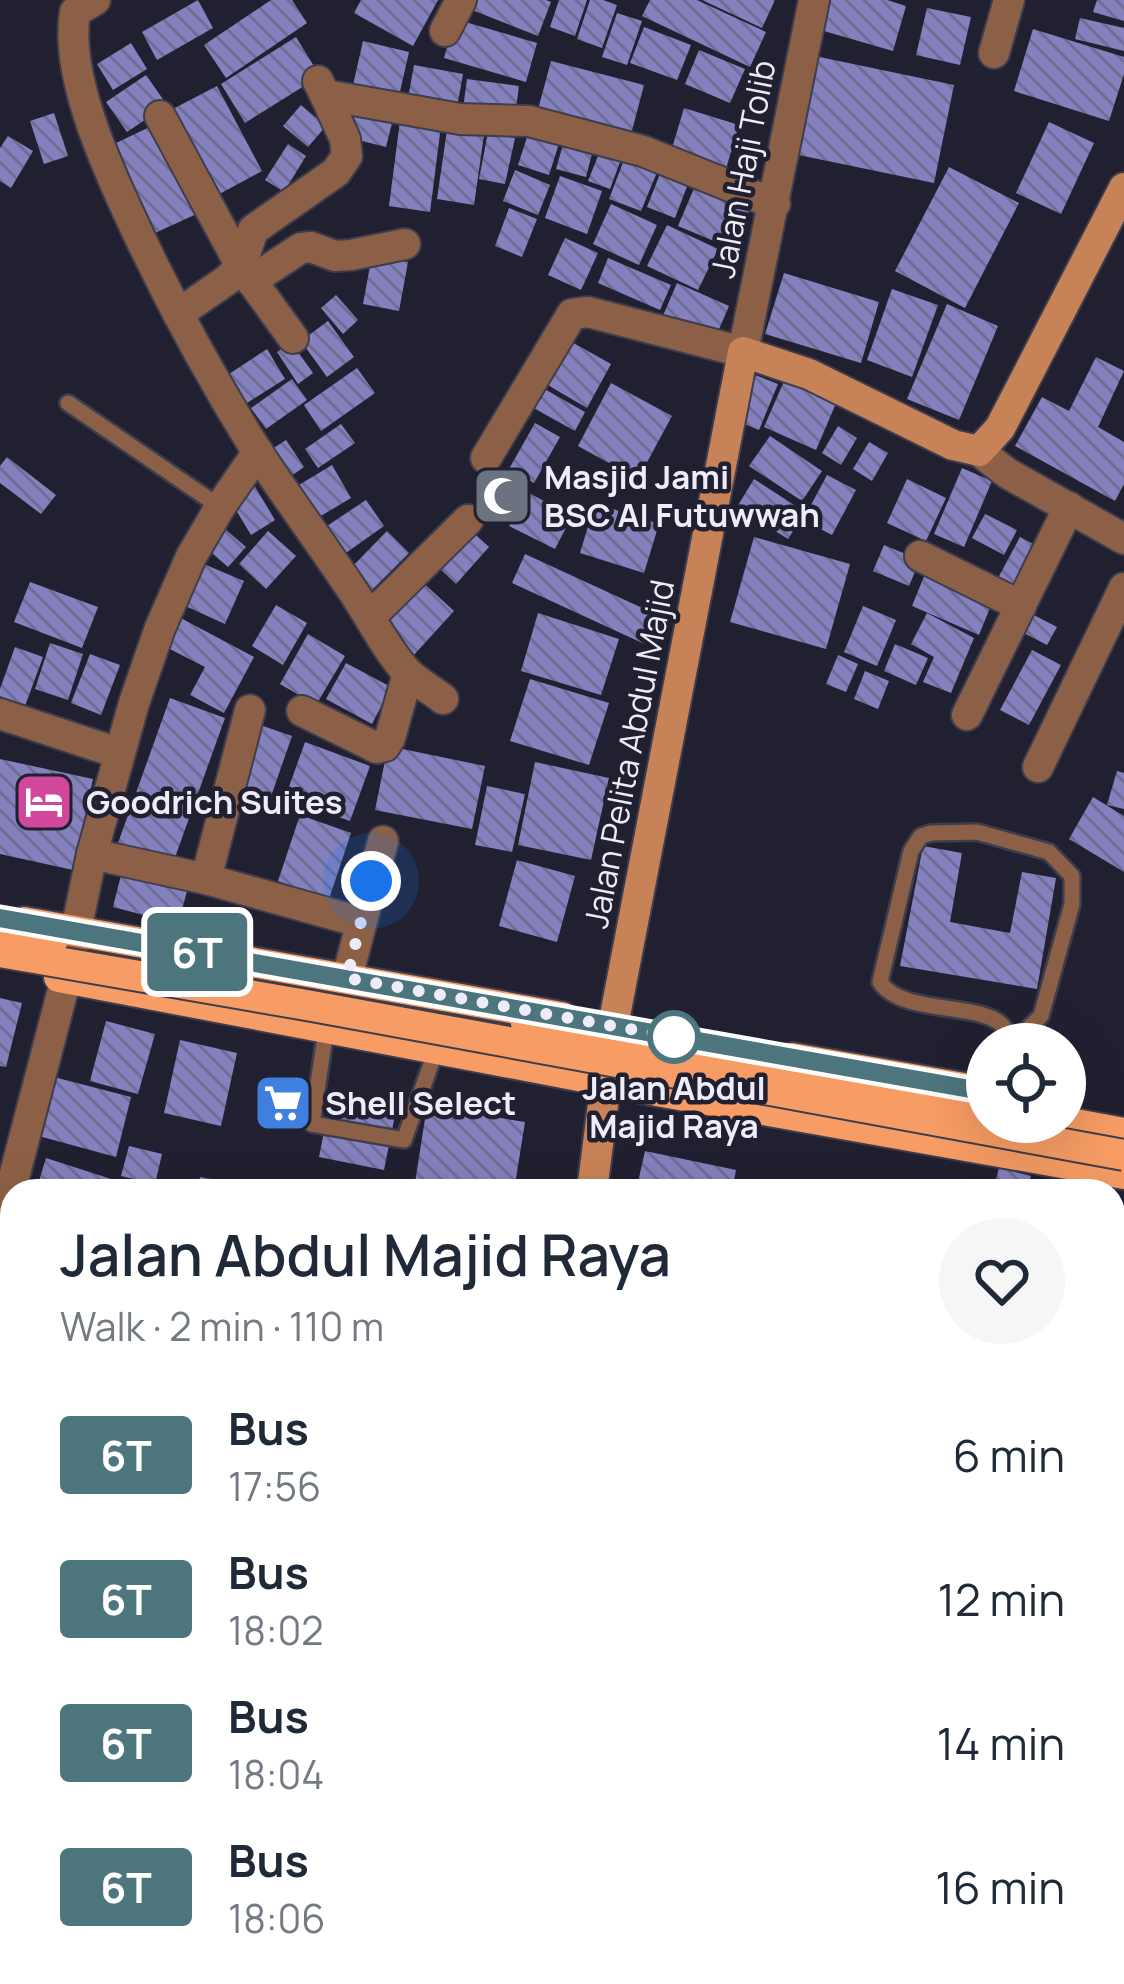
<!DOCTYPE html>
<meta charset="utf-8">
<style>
body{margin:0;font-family:Manrope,sans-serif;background:#f6f6f7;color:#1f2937;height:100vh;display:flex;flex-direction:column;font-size:45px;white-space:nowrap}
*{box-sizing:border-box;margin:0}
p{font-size:39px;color:#747a83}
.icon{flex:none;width:66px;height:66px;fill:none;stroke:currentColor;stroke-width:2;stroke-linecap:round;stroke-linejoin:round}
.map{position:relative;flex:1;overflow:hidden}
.sheet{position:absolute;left:0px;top:1179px;width:1125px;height:807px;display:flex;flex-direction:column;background:#fff;border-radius:36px 36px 0 0;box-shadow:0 12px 48px #0002}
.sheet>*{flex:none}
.badge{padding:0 24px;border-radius:9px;font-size:42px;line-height:78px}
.buttons{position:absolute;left:966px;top:1023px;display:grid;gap:24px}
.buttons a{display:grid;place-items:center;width:120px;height:120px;border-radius:50%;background:#fff;box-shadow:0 12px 48px #0002;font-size:60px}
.you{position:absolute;width:60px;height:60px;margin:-30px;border:9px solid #fff;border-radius:50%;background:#1a73e8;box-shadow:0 0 0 18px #1a73e833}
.map>.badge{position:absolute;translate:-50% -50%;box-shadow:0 0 0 6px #fff}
.round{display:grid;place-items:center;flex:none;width:126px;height:126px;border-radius:63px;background:#f6f6f7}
.head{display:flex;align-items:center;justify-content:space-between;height:204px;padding:0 60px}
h1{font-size:57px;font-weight:600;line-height:90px}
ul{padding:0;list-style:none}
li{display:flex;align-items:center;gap:36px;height:144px;padding:0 60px}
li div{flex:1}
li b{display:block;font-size:45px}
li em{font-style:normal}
li .badge{min-width:132px;font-weight:700;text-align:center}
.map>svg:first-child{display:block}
.building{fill:url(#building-back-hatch)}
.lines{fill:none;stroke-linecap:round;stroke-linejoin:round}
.lane-casing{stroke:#3e3d4d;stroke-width:20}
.street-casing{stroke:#3e3d4d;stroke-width:34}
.secondary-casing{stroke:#3e3d4d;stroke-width:34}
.primary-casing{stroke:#3e3d4d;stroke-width:34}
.lane{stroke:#8c6046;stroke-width:15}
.street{stroke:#8c6046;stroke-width:30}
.secondary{stroke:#c88257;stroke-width:30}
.primary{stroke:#f69c64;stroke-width:30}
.primary-bridge-casing{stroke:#3e3d4d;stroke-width:34;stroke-linecap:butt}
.primary-bridge{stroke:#f69c64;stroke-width:30}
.line-casing{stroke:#fff;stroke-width:27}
.line{stroke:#4d757d;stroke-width:18}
.walk{stroke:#edecf8;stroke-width:12;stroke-dasharray:0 21.6}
.stop-dot{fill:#fff;stroke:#4d757d;stroke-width:6}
.labels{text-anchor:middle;stroke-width:9;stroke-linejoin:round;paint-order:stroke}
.street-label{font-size:33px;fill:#edecf8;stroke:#212031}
.poi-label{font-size:33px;font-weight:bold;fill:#edecf8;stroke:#212031;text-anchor:start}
.stop-label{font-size:33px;font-weight:bold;fill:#edecf8;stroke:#212031}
</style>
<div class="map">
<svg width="1124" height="1984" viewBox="0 0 1124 1984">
<defs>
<pattern id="building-back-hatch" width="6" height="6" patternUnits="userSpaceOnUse" patternTransform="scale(3)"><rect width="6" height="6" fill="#8581bf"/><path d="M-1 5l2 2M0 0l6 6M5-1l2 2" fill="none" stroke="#6f6d96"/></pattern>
</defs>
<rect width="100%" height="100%" fill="#212031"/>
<g class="building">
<path d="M198,0L213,28L157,60L142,32Z"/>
<path d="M271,0H292L307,23L226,78L204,45Z"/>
<path d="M361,0H438L413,46L354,13Z"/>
<path d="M471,0H546L551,2L538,36L467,8Z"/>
<path d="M559,0H587L575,36L550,27Z"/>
<path d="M590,0H603L617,5L602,48L577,39Z"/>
<path d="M650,0H697L766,32L750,67L642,16Z"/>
<path d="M702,0H775L762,28Z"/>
<path d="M826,0H887L906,6L893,51L817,29Z"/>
<path d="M1097,0H1124V21L1093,12Z"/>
<path d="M927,8L971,17L960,65L916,55Z"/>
<path d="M617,13L642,21L627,65L602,57Z"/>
<path d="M1080,18L1124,28V51L1075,39Z"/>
<path d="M455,19L537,43L526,82L444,58Z"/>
<path d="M644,27L691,45L677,80L630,63Z"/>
<path d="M1033,29L1124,57V74L1109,121L1014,91Z"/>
<path d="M296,37L320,76L245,123L221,84Z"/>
<path d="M363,41L409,52L397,105L351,94Z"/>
<path d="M131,43L147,69L113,90L97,64Z"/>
<path d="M699,50L745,69L730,103L685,84Z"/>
<path d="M810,55L954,85L934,183L789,153Z"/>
<path d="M551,61L644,85L629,142L536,117Z"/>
<path d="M414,65L463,74L456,113L407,104Z"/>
<path d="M146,75L167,105L127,132L106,102Z"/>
<path d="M467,79L519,86L515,117L463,109Z"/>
<path d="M217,86L262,171L212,198L167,112Z"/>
<path d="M301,105L326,126L308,147L283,126Z"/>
<path d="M354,105L394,115L386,147L346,137Z"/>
<path d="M684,108L739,125L725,172L670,155Z"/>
<path d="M54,113L68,156L44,164L30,121Z"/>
<path d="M401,113L442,118L430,212L389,206Z"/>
<path d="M160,122L201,212L155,233L114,144Z"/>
<path d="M1049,122L1094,143L1061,214L1016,193Z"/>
<path d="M448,123L485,128L474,205L437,199Z"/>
<path d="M531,125L562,134L549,175L518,165Z"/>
<path d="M488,132L515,138L505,184L479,179Z"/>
<path d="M566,134L595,142L586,177L556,169Z"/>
<path d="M8,136L33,151L11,188L0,181V148Z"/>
<path d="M288,144L306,156L284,192L265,180Z"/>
<path d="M602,146L623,154L610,189L588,181Z"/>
<path d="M627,152L660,165L641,211L609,199Z"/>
<path d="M663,166L691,176L675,218L647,207Z"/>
<path d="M949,167L1019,203L965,308L895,271Z"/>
<path d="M515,170L550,185L538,215L503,201Z"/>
<path d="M560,176L602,191L587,234L545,218Z"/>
<path d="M698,179L753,202L733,249L678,226Z"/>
<path d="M611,204L657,225L639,265L593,244Z"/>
<path d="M509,208L537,219L522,257L495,246Z"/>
<path d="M667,225L718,249L698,290L647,266Z"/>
<path d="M565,238L598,253L581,290L548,275Z"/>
<path d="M372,255L408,262L399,311L363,304Z"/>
<path d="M608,258L671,285L660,310L598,283Z"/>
<path d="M784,273L879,302L861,363L765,334Z"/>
<path d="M677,283L729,306L714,341L662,318Z"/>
<path d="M892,289L938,305L912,377L867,360Z"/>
<path d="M336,295L358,320L343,334L321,308Z"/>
<path d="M947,304L998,326L959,420L907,399Z"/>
<path d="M328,321L354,357L327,377L301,341Z"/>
<path d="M570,341L611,364L587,408L546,384Z"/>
<path d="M291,342L313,373L298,384L277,352Z"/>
<path d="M267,349L285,379L247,403L229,374Z"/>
<path d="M1096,357L1124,371L1098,427L1124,442V484L1115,501L1015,446L1042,397L1069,411Z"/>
<path d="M357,368L375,393L321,431L304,405Z"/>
<path d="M755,375L778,384L759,430L737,421Z"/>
<path d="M292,379L307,400L266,429L251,408Z"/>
<path d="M785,379L837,401L816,450L764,427Z"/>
<path d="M611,383L672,416L638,479L578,446Z"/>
<path d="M541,387L585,412L575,431L530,406Z"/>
<path d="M535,423L560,437L534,483L509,469Z"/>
<path d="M341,424L355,443L318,468L305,449Z"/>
<path d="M838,426L857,438L841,465L822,453Z"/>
<path d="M770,436L822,471L802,501L749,466Z"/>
<path d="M286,440L304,467L287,479L269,451Z"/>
<path d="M869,442L888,453L872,481L853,469Z"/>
<path d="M7,457L56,495L41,514L0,483V466Z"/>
<path d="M332,465L351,498L314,520L294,488Z"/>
<path d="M962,468L992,481L964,547L934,534Z"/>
<path d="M827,475L856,490L832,535L803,520Z"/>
<path d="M503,477L520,489L502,514L485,502Z"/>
<path d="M754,479L805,512L788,539L737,507Z"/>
<path d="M907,479L946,498L926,541L887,523Z"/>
<path d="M254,485L275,520L251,535L230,500Z"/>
<path d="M527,492L572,516L555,549L509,526Z"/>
<path d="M366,500L384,526L343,555L324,528Z"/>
<path d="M595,503L659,524L644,573L580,553Z"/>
<path d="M985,514L1017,530L1004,555L972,538Z"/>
<path d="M467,527L489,547L456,584L435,564Z"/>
<path d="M225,529L246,547L228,567L207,549Z"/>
<path d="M268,531L296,556L266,589L239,564Z"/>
<path d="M387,531L409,553L369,593L348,571Z"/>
<path d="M754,537L850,564L826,649L730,622Z"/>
<path d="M1020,537L1045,550L1023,594L997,580Z"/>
<path d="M884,545L920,560L909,586L873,571Z"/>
<path d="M525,554L664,618L651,647L512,583Z"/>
<path d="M199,562L244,581L225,624L181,604Z"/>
<path d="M927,569L994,598L979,635L912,606Z"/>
<path d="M419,579L454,611L413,656L378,624Z"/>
<path d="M30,582L98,607L82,648L14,622Z"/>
<path d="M276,605L307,623L283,665L252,646Z"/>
<path d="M863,606L896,620L877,666L844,652Z"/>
<path d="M1026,611L1057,627L1047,645L1016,629Z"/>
<path d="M538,613L619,639L601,695L521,671Z"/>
<path d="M927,613L974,638L951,693L923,682L934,657L911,644Z"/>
<path d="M177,616L254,657L224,713L190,695L205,667L162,645Z"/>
<path d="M308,634L345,656L316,705L280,684Z"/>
<path d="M50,643L83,654L68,700L35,689Z"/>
<path d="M895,644L928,658L916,685L884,671Z"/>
<path d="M15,647L43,657L25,706L0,696V689Z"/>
<path d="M1032,650L1061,665L1029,725L1000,710Z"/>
<path d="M90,654L120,665L101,715L71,703Z"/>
<path d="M838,655L858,664L846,692L826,684Z"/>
<path d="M346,663L391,687L372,724L326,699Z"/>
<path d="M865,671L889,681L878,709L854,699Z"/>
<path d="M530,679L609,703L589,765L510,741Z"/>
<path d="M170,698L225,718L173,863L118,843Z"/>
<path d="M260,725L292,736L268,805L236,794Z"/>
<path d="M305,742L370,766L350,821L285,798Z"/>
<path d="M388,746L485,766L472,829L375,810Z"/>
<path d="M0,759L93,779L73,870L0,854Z"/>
<path d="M535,762L609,778L591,860L518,845Z"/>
<path d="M1117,771L1124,773V809L1107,805Z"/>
<path d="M487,786L525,794L512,852L475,845Z"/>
<path d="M1093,797L1124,816V872L1069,839Z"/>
<path d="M300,815L351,833L329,899L278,881Z"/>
<path d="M923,846L962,853L950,922L1010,933L1022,872L1056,878L1037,989L900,966Z"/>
<path d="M517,860L575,876L557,942L499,926Z"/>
<path d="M123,867L189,884L178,924L113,907Z"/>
<path d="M0,998L22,1003L6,1067L0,1066Z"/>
<path d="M106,1021L155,1034L138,1094L90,1081Z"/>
<path d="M180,1040L237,1053L221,1126L164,1113Z"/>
<path d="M50,1076L131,1097L116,1157L35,1135Z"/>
<path d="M263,1078L312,1088L303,1128L255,1118Z"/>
<path d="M332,1091L397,1105L384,1170L319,1157Z"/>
<path d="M427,1106L525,1122L514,1191H466L415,1183Z"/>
<path d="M129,1146L162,1154L155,1184L121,1176Z"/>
<path d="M645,1151L736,1170L732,1191H636Z"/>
<path d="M46,1158L136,1187L135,1191H36Z"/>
<path d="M999,1168L1031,1176L1027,1191H993Z"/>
<path d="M200,1177L265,1189V1191H197Z"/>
<path d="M1113,1208L1124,1211V1247L1113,1245Z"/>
<path d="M1113,1252L1124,1255V1297L1113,1295Z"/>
<path d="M0,1264L12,1268V1298L0,1295Z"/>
<path d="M0,1346L12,1349V1397L0,1394Z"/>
<path d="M5,1407L12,1409V1468L0,1464V1425Z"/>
<path d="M1113,1464L1124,1467V1505L1113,1502Z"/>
<path d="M0,1502L12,1506V1553L0,1549Z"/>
<path d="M0,1581L12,1585V1637L0,1633Z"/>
<path d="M1113,1667L1124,1670L1115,1720H1113Z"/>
<path d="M1118,1730L1124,1732V1794L1113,1792V1755Z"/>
<path d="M0,1791L12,1794V1858L0,1856Z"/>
<path d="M1113,1799L1124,1802V1857L1113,1855Z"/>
<path d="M1113,1864L1124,1867V1933L1113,1931Z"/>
<path d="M0,1878L12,1880L2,1947L0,1946Z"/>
<path d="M1113,1939L1124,1942V1984H1097L1063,1976L1113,1974Z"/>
<path d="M40,1974H96L94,1984H39Z"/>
<path d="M147,1974H217L221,1984H150Z"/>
<path d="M231,1974H276L274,1984H255L230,1979Z"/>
<path d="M288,1974H366L364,1984H285Z"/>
<path d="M715,1974H773L771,1984H741L714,1979Z"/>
<path d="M803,1974H884L882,1984H800Z"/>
<path d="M922,1974H979L976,1984H919Z"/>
<path d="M998,1974H1053L1050,1984H995Z"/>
</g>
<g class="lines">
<g class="lane-casing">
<g id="lane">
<path d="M68,403L220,507"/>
<path d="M326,1030L312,1124L404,1140L436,1050"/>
<path d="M1008,1044C1007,1036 1008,1031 1002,1025C979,1002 901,1015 880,982L911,851L921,836L931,833L977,832L1049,852L1072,876V904L1041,1016L1012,1044"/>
</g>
</g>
<g class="street-casing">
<g id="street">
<path d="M95,0L75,12C65,72 103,158 128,212C166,295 210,376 258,453C286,496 317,538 346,581C365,607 386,650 407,672C417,682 432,690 443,699"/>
<path d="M445,31L461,0"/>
<path d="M994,53L1009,0"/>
<path d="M318,81L325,95L460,119L529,121L643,151L775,204"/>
<path d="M160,116L241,266L293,338"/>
<path d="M251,281L301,248L311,247L335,256L351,255L405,244"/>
<path d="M178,314L227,280L241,266L253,230L336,172L347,156L345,139L325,95"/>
<path d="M979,451L1007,473L1124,539"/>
<path d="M486,458L572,314L588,312L743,352L814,0"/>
<path d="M920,556L1021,606"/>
<path d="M371,616L468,520"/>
<path d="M302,711L377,748L385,746L390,738L408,673"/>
<path d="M0,714L118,753"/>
<path d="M967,715L1069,507"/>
<path d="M1038,767L1124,588"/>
<path d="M92,854L206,879L360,922"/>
<path d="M206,879L250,710"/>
<path d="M347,978L383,841"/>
<path d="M0,1231L66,978L92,854L134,703L160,628L191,557L220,507L258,452"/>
<path d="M1113,1302L1124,1304"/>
<path d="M0,1342L12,1345"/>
<path d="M1113,1429L1124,1394"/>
<path d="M0,1496L12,1499"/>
<path d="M1113,1569L1124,1574"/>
<path d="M545,1974L593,1984"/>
<path d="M30,1984L32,1974"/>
</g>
</g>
<g class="secondary-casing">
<g id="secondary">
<path d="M592,1191L613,1026L743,352L809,374L953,445L979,451L1000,428L1124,188"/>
<path d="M480,1984L482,1974"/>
</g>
</g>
<g class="primary-casing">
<g id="primary">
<path d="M24,922L562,1017"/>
<path d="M59,977L657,1091L1124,1174"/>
<path d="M792,1058L987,1092"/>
<path d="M1065,1122L1124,1133"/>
</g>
</g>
<use href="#lane" class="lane"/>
<use href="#street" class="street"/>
<use href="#secondary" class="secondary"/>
<use href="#primary" class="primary"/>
<g class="primary-bridge-casing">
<g id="primary-bridge">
<path d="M0,931L53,940"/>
<path d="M0,952L312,1006L1124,1155"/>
<path d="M526,1024L987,1108"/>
</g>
</g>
<use href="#primary-bridge" class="primary-bridge"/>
</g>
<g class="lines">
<g class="line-casing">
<path id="line" d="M0,918L987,1092"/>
</g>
<use href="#line" class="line"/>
<path class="walk" d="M371,881L347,978L674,1037"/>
</g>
<defs>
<g id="mosque-square" transform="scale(3)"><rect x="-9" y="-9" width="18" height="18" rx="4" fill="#6b7280" stroke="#212031"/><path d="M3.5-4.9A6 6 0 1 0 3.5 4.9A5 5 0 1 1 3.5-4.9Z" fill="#fff"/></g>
<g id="hotel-square" transform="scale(3)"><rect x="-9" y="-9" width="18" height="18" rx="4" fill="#d1479c" stroke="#212031"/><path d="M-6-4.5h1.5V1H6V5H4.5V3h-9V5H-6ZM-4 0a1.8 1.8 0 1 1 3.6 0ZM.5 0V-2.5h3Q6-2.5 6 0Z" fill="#fff"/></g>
<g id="supermarket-square" transform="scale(3)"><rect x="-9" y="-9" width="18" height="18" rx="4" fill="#3f7fe0" stroke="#212031"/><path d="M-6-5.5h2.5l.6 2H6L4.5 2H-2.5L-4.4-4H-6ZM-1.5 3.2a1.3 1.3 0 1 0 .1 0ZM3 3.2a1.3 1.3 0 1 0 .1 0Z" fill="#fff"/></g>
</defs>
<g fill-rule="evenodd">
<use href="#mosque-square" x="502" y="496"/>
<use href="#hotel-square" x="44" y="802"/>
<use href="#supermarket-square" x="283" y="1103"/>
</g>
<circle class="stop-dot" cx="674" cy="1037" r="24"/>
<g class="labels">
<g class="street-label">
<text transform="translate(743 169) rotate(-79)" y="12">Jalan Haji Tolib</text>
<text transform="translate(629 754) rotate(-79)" y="12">Jalan Pelita Abdul Majid</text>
</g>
<g class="poi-label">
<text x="544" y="489">Masjid Jami<tspan x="544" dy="38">BSC Al Futuwwah</tspan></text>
<text x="86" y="814">Goodrich Suites</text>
<text x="325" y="1115">Shell Select</text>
</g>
<g class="stop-label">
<text x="674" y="1100">Jalan Abdul<tspan x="674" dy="38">Majid Raya</tspan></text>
</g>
</g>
</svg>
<div class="buttons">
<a><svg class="icon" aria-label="locate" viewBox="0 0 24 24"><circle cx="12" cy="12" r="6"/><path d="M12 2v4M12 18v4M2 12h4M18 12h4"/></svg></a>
</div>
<div class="you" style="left:371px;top:881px"></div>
<b class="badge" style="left:197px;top:952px;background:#4d757d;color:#fff">6T</b>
<section class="sheet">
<div class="head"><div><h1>Jalan Abdul Majid Raya</h1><p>Walk · 2 min · 110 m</p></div><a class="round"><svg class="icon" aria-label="heart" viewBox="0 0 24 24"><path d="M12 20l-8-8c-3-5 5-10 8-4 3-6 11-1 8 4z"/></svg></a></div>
<ul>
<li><span class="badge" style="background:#4d757d;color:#fff">6T</span><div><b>Bus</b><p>17:56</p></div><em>6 min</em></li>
<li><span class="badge" style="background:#4d757d;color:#fff">6T</span><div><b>Bus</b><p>18:02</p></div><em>12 min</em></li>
<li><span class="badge" style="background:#4d757d;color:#fff">6T</span><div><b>Bus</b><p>18:04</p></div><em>14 min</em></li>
<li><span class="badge" style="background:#4d757d;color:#fff">6T</span><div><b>Bus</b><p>18:06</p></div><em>16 min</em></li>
</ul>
</section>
</div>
